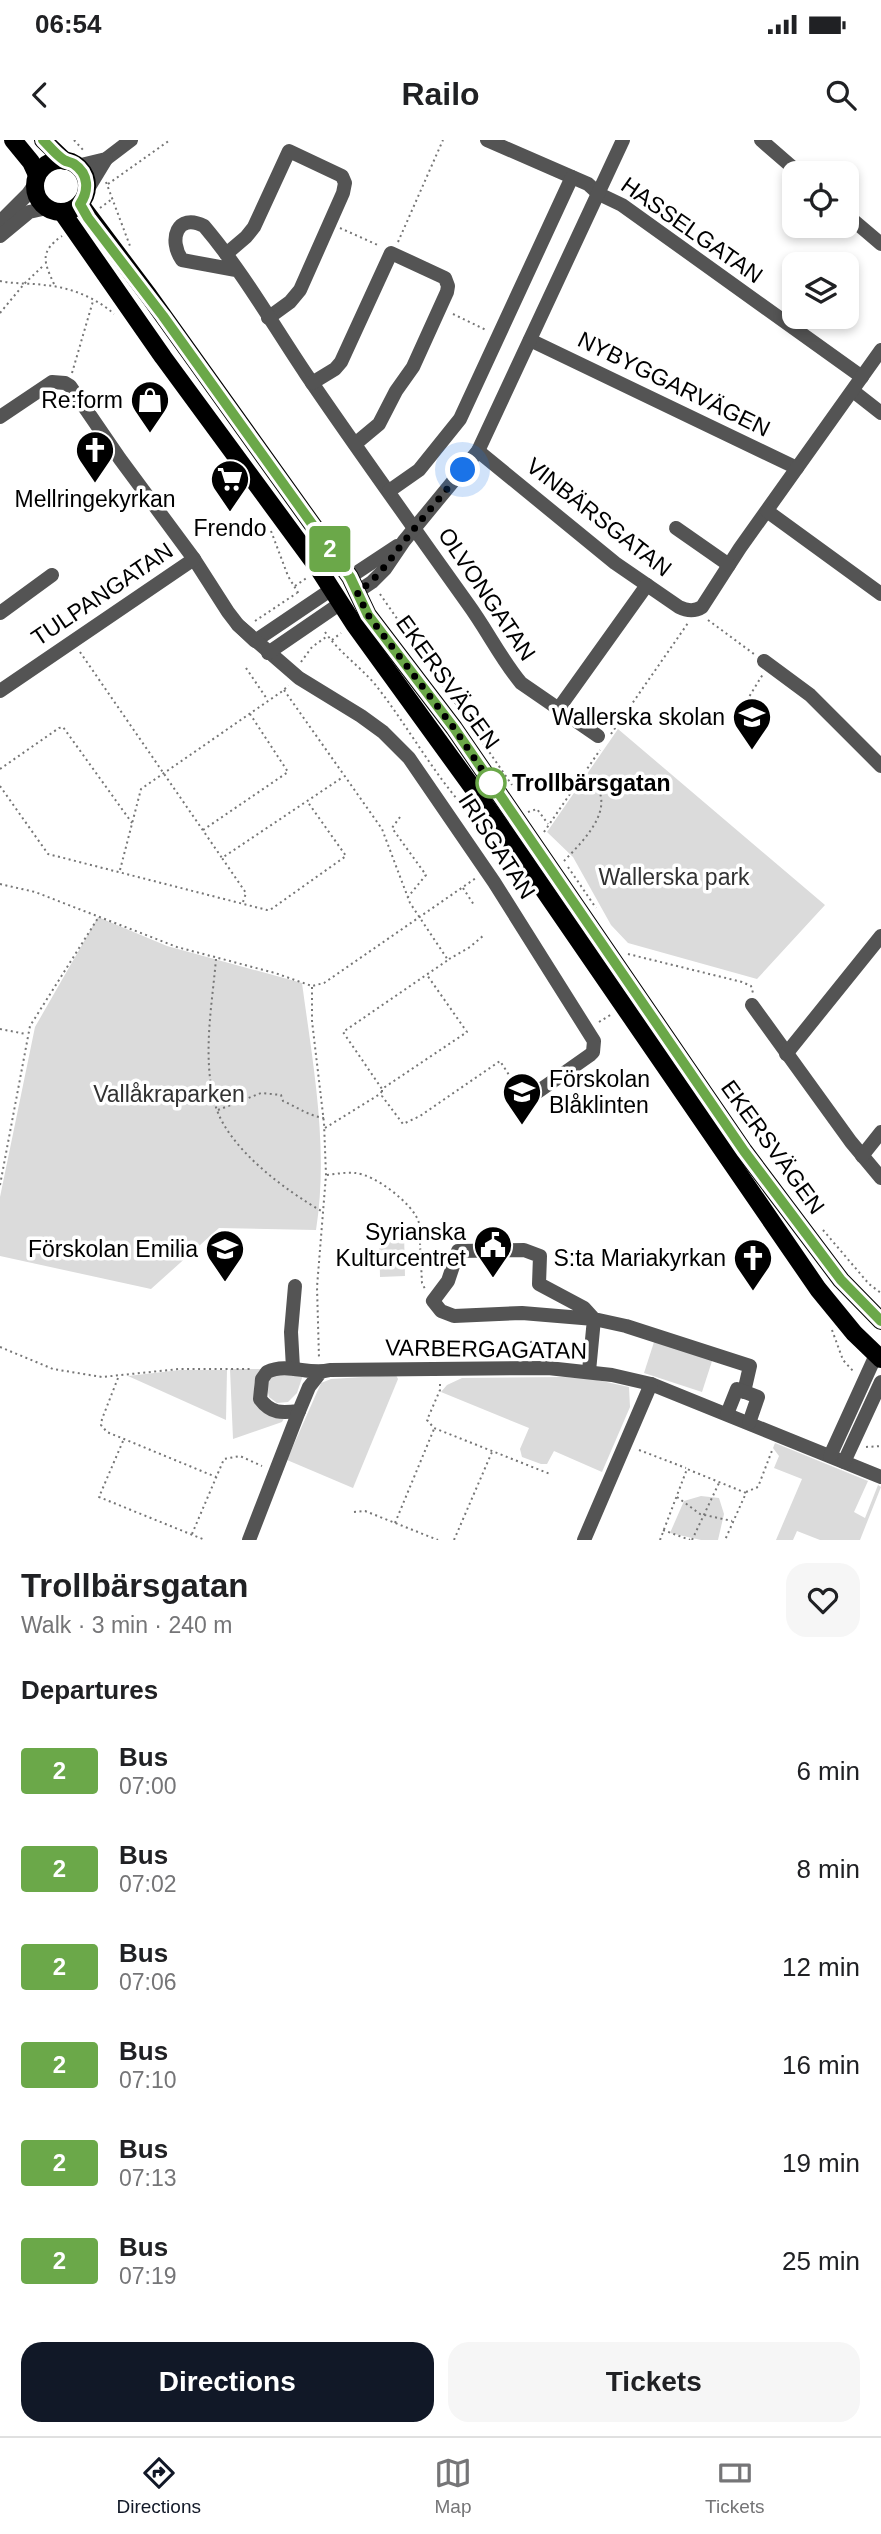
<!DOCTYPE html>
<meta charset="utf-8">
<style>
body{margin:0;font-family:Arial,sans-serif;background:#f6f6f6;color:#202124;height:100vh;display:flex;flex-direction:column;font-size:26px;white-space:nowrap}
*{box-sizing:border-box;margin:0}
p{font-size:23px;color:#757577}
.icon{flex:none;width:38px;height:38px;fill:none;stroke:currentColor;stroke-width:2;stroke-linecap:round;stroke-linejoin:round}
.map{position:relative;height:1400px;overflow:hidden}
.details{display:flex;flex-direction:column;background:#fff;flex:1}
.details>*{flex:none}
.badge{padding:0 14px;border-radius:5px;font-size:24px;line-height:46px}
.tools{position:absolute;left:782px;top:21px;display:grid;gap:14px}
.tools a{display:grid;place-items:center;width:77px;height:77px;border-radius:14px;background:#fff;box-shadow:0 4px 10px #0003;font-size:35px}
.you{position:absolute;width:35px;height:35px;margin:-18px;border:5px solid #fff;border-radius:50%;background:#1a73e8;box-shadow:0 0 0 10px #1a73e833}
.map>.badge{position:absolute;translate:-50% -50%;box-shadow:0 0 0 4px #fff}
h2{padding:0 21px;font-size:26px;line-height:63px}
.round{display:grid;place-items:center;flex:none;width:74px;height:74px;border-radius:21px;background:#f6f6f6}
.overview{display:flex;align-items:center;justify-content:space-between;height:119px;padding:0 21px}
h1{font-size:33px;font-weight:700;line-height:52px}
.cta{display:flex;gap:14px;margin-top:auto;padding:14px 21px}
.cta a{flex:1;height:80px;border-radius:21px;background:#111827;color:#fff;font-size:28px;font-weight:700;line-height:80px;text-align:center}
.cta a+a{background:#f6f6f6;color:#202124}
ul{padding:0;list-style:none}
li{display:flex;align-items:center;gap:21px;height:98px;padding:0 21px}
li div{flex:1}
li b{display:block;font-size:26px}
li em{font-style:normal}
li .badge{min-width:77px;font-weight:700;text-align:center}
.status{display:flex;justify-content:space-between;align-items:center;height:49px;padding:0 35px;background:#fff;direction:ltr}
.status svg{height:19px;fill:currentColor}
header{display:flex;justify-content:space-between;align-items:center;height:91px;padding:0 21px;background:#fff;font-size:32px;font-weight:700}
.tabs{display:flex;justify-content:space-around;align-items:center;height:98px;border-top:2px solid #e0e0e0;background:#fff;font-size:19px;color:#757577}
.tabs a{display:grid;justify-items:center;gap:4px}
.tabs .active{color:#111827}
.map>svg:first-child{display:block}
.green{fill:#dbdbdb}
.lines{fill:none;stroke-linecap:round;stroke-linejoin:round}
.path{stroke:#767676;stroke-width:2;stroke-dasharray:2 3.5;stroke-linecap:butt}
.minor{stroke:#545454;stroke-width:14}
.major{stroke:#000;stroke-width:18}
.line-casing{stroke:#fff;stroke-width:16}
.line{stroke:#6ba849;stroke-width:10}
.walk{stroke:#000;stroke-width:7;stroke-dasharray:0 12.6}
.stop-dot{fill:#fff;stroke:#6ba849;stroke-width:3.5}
.labels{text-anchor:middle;stroke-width:7;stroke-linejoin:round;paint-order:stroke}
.street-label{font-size:23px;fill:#000;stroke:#fff}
.poi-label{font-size:23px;fill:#000;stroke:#fff;text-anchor:end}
.stop-label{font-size:23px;font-weight:bold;fill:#000;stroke:#fff;text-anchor:start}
.park-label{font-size:23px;fill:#323232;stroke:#fff}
</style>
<div class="status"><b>06:54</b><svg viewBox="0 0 49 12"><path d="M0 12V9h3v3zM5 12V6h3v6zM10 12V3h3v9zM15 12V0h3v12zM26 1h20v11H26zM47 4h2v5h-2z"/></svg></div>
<header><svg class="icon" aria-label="back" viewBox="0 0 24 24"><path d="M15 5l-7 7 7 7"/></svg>Railo<svg class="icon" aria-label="search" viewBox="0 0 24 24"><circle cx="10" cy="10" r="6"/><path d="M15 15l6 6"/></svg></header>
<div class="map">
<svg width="881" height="1400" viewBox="0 0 881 1400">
<rect width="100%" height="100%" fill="#fff"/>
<g class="green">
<path d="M618,589L825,765L757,839L628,803L611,785L573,717L547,692Z"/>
<path d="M98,777L167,806L302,843C313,925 329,1008 316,1090L219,1088L151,1149L0,1116V1057L35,887Z"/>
<path d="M379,1092H404L405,1136L380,1137Z"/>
<path d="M655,1199L713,1218L702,1252L644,1233Z"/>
<path d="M230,1229H265C256,1236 252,1242 255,1254L287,1273L282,1282L233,1299Z"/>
<path d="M180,1230H227L226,1280L128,1236Z"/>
<path d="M274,1232H304L297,1253L288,1262L277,1263L269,1257L266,1244Z"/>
<path d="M396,1235L398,1239L353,1348L287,1320L321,1243L331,1239Z"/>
<path d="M563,1237L588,1238L629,1247L630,1267L602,1332L554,1311L547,1324H541L522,1317L520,1309L529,1288L441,1252L447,1245L462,1238Z"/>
<path d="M775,1303L868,1341L854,1372L865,1378L878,1345L881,1347L860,1400H820L797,1391L793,1400H776L802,1339L774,1328L779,1316L773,1308Z"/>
<path d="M701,1356L719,1358L724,1374L718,1400H701L670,1393L684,1361Z"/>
</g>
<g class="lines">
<g class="path">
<path d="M74,0L85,12"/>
<path d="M106,42L130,106"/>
<path d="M108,44L170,0"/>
<path d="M100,68L112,59"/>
<path d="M340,88L380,106"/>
<path d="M398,102L443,0"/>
<path d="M0,141C14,144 29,143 44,145C69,147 95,157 114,174"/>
<path d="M54,144C44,122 39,112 62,96"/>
<path d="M0,173L24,144L44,125"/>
<path d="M453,174L486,190"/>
<path d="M72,233L93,161"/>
<path d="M271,391L288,436L300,456"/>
<path d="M295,446L308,437"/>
<path d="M380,454L512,645"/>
<path d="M708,480L754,514"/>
<path d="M255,481L297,453"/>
<path d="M325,492C339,512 358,525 374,543C410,588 437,642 479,683"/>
<path d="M332,500L341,493"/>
<path d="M80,512L222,718"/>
<path d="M301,522L312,507L326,497"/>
<path d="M246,528L267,559"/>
<path d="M284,550L382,689L410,763L448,820L343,892L382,949L467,892L427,835"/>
<path d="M741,570L763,534"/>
<path d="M611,594L688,483"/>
<path d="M0,629L59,588L63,587L132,683"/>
<path d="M0,646L48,714L267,770H270L346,716L307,661"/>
<path d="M528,672L537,669L548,684"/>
<path d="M400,677L392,688L426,735L408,757"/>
<path d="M482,689V700"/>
<path d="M203,690L288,632L250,574"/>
<path d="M544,692L600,610"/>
<path d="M564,721C588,696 622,662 585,634"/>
<path d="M568,727L596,768"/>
<path d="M120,730L141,649L284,550L288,545"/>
<path d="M0,744L35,752L177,807L275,833L312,846L324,843L476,738"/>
<path d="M463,748L474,765"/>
<path d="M243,762L246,753L222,718L343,637"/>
<path d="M628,814L742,842L751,846L753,853"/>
<path d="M216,819C212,866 202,917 215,964C227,1008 285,1050 323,1072"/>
<path d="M449,819L470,807L484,795"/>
<path d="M312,847V881L324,983L326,1035L317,1147L319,1218"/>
<path d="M599,882L612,874"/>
<path d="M0,889L26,894"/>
<path d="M382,950V956L403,984L420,976L500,921L513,941"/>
<path d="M218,970L261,953L281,955L283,961C297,967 309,976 324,978"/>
<path d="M325,988L380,954L382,951"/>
<path d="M327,1035C336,1034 346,1032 355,1033C374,1034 414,1064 419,1083L422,1143L425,1149"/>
<path d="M0,1045L30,886L98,778"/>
<path d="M823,1090L869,1144L881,1153"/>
<path d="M832,1190L843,1220L853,1231"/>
<path d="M530,1202L543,1201"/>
<path d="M0,1207L53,1229L102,1237L179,1229H252"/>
<path d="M118,1238L102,1279L101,1285L107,1292L216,1337"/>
<path d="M440,1244V1250L427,1280L434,1288L550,1334"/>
<path d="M123,1301L99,1357L205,1400"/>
<path d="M866,1307L881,1306"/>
<path d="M639,1310L686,1328"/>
<path d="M746,1352L758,1347L773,1308"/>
<path d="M677,1357L700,1374L732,1381"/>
<path d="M354,1372L365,1371L438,1400"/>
<path d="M395,1383L434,1289"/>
<path d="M663,1390L690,1400"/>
<path d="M192,1394L224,1319L240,1316L262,1326"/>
<path d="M454,1400L492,1312"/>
<path d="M660,1400L687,1329L746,1353L725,1400"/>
<path d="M692,1400L719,1343"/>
</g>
<g class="minor">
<path d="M487,0L588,44L599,54L622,65L862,237"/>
<path d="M761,0L799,33"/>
<path d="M77,26L106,19L131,0"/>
<path d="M86,52L106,19"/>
<path d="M847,75L881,104"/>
<path d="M0,82L28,54L35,44"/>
<path d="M0,96L29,72L47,68"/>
<path d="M226,114L246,97L254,87L289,11L342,36L345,43L343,53L300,150L290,162L268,178"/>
<path d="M236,130L182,120C168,100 177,72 204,86C243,132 273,185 306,234C359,312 414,388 468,464C487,490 501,519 521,543L598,596"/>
<path d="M530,200L797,328"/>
<path d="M312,243L335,229L341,222L391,113L445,138L448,146L447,152L413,227L396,251L379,284L355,304"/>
<path d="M853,251L881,273"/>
<path d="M0,277L52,242L65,243L70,246L120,319L194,419L228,472L238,485L255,501L332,449"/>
<path d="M478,311L615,423L679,467C687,471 694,472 702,467L740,408L881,210"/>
<path d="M389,351L419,330L460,279L572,37"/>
<path d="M767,371L881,454"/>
<path d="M676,388L729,425"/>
<path d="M350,437L397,406"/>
<path d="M357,452L372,442L385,429L404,401L478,311L623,0"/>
<path d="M0,473L52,435"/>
<path d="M238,485L299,538L361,576L383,592L409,618L494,742L594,901L593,912L590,915L536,953"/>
<path d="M268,513L341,463"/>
<path d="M764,521L810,555L881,626"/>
<path d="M0,551L194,419"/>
<path d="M559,568L647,445"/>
<path d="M752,865L851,1002L881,1038"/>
<path d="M786,914L881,796"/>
<path d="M862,1016L881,992"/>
<path d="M293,1228L291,1192L295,1146"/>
<path d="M589,1231L594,1179L584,1168L539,1144L540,1116L524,1110L458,1111L448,1141L433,1161L441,1171L454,1176L522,1173L594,1179L626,1186L750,1226L744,1252"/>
<path d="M320,1233L309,1247L299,1271C282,1273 271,1274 260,1259L262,1239L267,1232C288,1222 309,1236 330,1230L548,1228L612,1235L651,1244L881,1337"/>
<path d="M727,1274L737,1249L758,1257L749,1283"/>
<path d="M830,1316L876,1215"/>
<path d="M844,1322L881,1242"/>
<path d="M249,1400L299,1271"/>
<path d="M584,1400L651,1244"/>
</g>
<g class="major">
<path d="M13,0L31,22L37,35"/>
<path d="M43,0L65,21"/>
<circle cx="61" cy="46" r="26"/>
<path d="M80,64L149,156L350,437L368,475L454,588L744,1011L841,1140L881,1181"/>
<path d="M62,72L163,217L318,428L354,484L491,673L818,1149L854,1193L881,1219"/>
</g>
</g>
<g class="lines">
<g class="line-casing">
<path id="line" d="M43,0C49,6 56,15 64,20C67,22 71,22 74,24C89,34 89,51 80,64L88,78L163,176L350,437L368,475L454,588L744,1011L841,1140L881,1181"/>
</g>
<use href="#line" class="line"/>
<path class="walk" d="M463,330C444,353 424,376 406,399C390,419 379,438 357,452L368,475L454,588L495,649L491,643"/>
</g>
<defs>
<g id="shop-pin" transform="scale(2.0125)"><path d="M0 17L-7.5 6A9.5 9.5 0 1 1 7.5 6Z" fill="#000" stroke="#fff"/><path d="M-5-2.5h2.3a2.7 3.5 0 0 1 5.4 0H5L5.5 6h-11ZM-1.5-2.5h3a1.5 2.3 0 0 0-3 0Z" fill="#fff"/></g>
<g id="church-pin" transform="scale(2.0125)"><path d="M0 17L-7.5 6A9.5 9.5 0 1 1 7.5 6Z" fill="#000" stroke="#fff"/><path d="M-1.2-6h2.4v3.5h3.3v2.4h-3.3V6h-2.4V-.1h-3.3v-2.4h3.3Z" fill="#fff"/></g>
<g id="supermarket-pin" transform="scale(2.0125)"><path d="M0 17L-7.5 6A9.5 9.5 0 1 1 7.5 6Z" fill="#000" stroke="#fff"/><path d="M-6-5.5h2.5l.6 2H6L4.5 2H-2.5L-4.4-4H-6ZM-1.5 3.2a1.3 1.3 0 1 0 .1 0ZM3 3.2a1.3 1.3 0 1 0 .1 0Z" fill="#fff"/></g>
<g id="school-pin" transform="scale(2.0125)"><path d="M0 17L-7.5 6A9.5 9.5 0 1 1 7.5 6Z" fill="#000" stroke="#fff"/><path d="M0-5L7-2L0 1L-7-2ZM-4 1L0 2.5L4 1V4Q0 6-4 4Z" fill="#fff"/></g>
<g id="civic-pin" transform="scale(2.0125)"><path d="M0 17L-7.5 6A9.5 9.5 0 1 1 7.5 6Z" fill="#000" stroke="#fff"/><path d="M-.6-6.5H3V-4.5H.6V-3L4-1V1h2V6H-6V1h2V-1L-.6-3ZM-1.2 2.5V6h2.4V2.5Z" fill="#fff"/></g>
</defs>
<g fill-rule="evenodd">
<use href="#shop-pin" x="150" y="260"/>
<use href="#church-pin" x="95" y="310"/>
<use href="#supermarket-pin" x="230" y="339"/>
<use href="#school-pin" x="752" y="577"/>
<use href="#school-pin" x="522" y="952"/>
<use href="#civic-pin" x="493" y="1105"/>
<use href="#school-pin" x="225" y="1109"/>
<use href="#church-pin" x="753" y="1118"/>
</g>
<circle class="stop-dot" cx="491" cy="643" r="14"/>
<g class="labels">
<g class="street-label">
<text transform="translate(692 90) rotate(35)" y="8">HASSELGATAN</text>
<text transform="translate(674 244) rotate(26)" y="8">NYBYGGARVÄGEN</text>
<text transform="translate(599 377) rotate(38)" y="8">VINBÄRSGATAN</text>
<text transform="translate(102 454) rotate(-34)" y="8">TULPANGATAN</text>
<text transform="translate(487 454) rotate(56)" y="8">OLVONGATAN</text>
<text transform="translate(448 542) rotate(54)" y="8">EKERSVÄGEN</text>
<text transform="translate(497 706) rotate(57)" y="8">IRISGATAN</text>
<text transform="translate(773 1007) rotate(54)" y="8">EKERSVÄGEN</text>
<text transform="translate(486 1209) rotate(1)" y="8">VARBERGAGATAN</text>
</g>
<g class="poi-label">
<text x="123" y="268">Re:form</text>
<text x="95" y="367" text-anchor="middle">Mellringekyrkan</text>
<text x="230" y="396" text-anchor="middle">Frendo</text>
<text x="725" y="585">Wallerska skolan</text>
<text x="549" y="947" text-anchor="start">Förskolan<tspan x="549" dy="26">Blåklinten</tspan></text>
<text x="466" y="1100">Syrianska<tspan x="466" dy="26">Kulturcentret</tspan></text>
<text x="198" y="1117">Förskolan Emilia</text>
<text x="726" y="1126">S:ta Mariakyrkan</text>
</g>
<g class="stop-label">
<text x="512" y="651">Trollbärsgatan</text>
</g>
<g class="park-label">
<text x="674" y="745">Wallerska park</text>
<text x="169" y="962">Vallåkraparken</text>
</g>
</g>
</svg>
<div class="tools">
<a><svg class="icon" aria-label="locate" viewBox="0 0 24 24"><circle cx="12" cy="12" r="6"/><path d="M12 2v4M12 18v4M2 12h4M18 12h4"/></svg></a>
<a><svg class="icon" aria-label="layers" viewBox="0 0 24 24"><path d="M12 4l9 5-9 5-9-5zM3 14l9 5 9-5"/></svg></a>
</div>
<div class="you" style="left:463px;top:330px"></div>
<b class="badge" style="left:330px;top:409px;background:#6ba849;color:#fff">2</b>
</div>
<section class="details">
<div class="overview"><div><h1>Trollbärsgatan</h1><p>Walk · 3 min · 240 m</p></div><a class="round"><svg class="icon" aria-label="heart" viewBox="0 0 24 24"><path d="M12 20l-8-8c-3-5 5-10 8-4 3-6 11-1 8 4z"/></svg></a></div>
<h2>Departures</h2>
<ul>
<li><span class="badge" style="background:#6ba849;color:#fff">2</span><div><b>Bus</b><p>07:00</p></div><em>6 min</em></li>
<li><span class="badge" style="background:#6ba849;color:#fff">2</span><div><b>Bus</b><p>07:02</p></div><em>8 min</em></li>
<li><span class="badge" style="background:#6ba849;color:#fff">2</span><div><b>Bus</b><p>07:06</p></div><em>12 min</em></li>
<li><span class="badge" style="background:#6ba849;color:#fff">2</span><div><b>Bus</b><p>07:10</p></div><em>16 min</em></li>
<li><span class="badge" style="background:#6ba849;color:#fff">2</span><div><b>Bus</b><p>07:13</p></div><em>19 min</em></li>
<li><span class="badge" style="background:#6ba849;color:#fff">2</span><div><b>Bus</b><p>07:19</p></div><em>25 min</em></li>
</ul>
<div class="cta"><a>Directions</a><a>Tickets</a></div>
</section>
<nav class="tabs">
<a class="active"><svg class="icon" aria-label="directions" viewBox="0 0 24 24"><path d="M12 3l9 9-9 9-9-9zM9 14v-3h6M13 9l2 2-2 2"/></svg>Directions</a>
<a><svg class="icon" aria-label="map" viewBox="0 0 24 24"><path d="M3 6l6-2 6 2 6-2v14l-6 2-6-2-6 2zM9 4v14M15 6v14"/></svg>Map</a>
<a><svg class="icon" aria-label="tickets" viewBox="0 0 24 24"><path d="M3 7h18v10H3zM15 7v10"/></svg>Tickets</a>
</nav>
